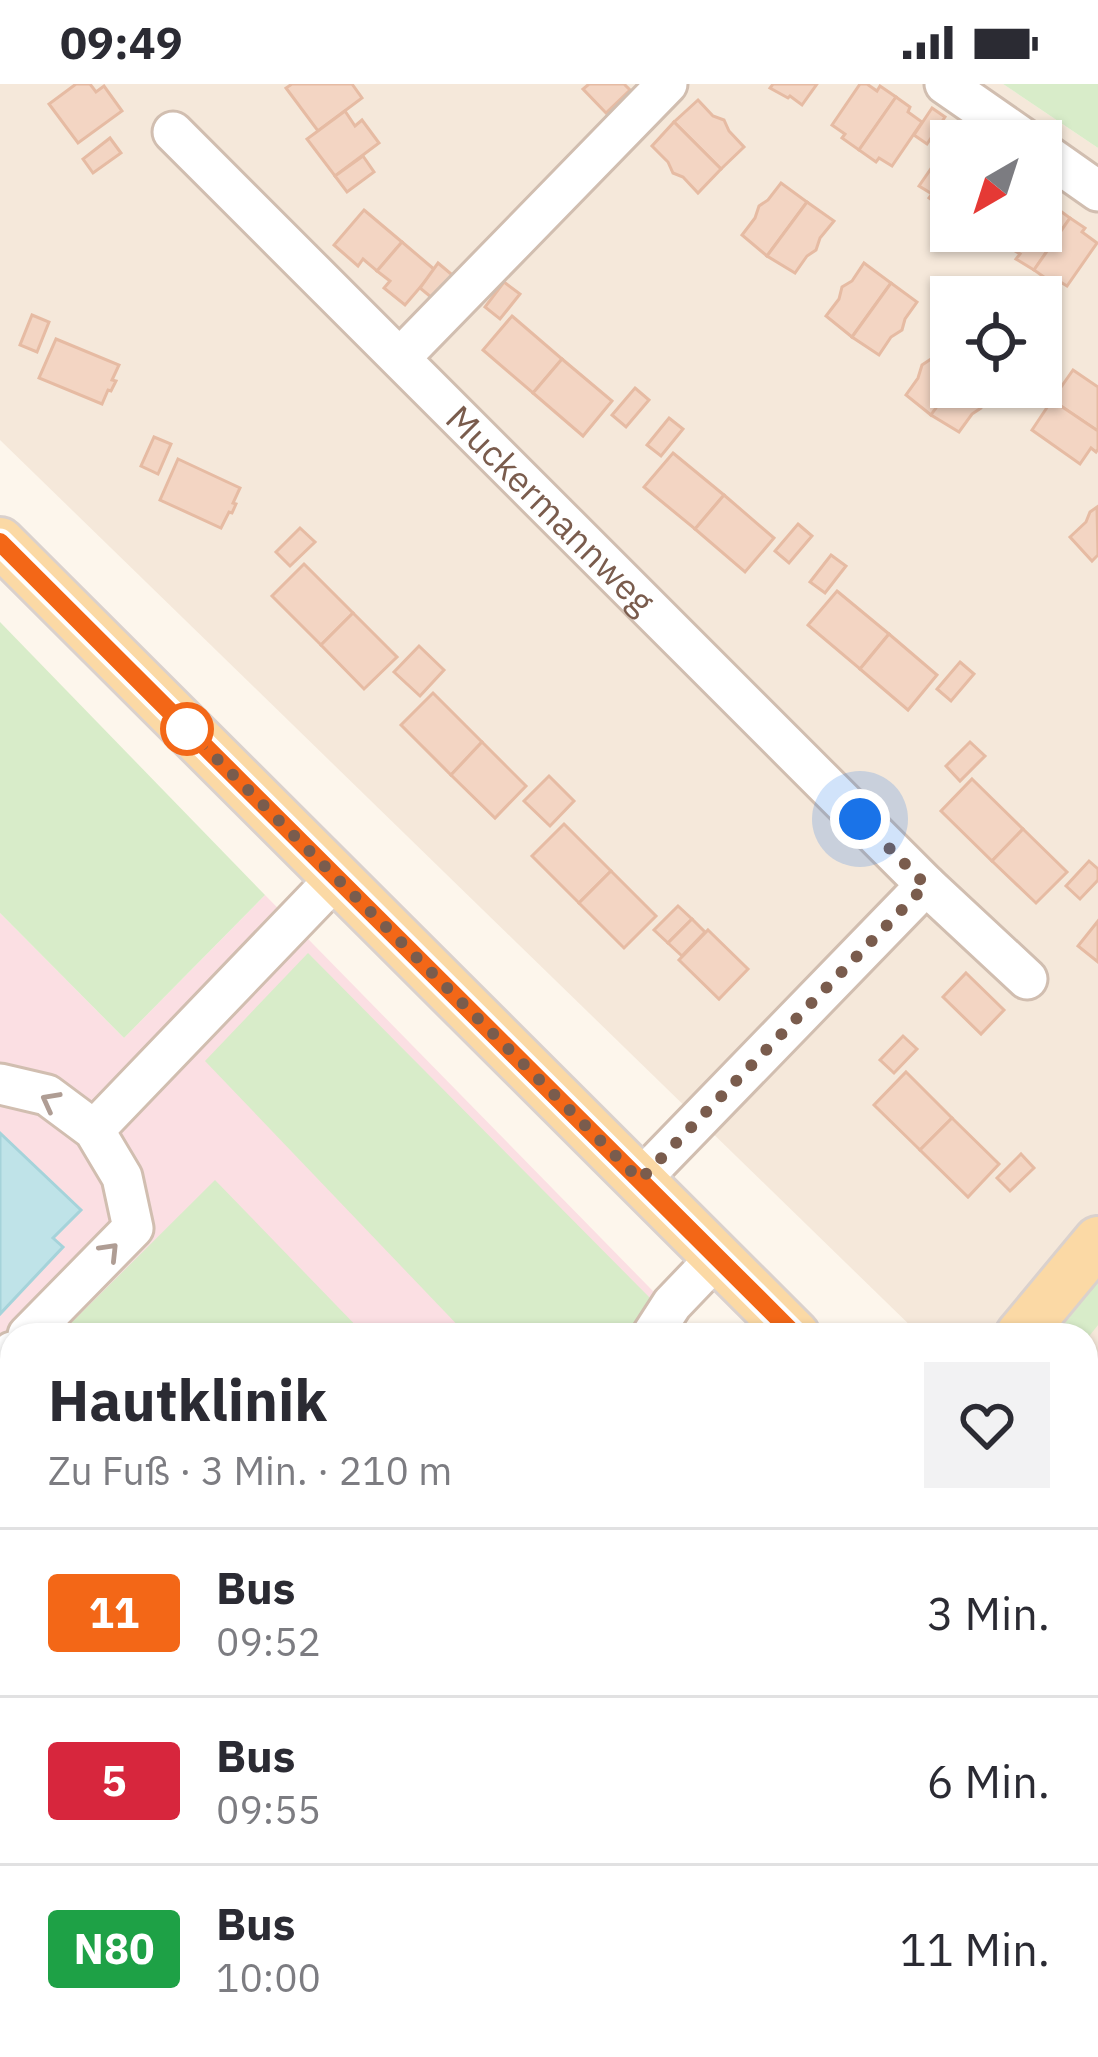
<!DOCTYPE html>
<html lang="de">
<meta charset="utf-8">
<style>
body{margin:0;font-family:"IBM Plex Sans",sans-serif;background:#f2f2f3;color:#2b2b33;height:100vh;display:flex;flex-direction:column;font-size:45px;white-space:nowrap}
*{box-sizing:border-box;margin:0}
p{font-size:39px;color:#7c7c81}
.icon{flex:none;width:66px;height:66px;fill:none;stroke:currentColor;stroke-width:2;stroke-linecap:round;stroke-linejoin:round}
.map{position:relative;flex:1;overflow:hidden}
.details{position:absolute;left:0px;top:1239px;width:1098px;height:735px;display:flex;flex-direction:column;background:#fff;border-radius:36px 36px 0 0;box-shadow:0 3px 9px #0004}
.details>*{flex:none}
.badge{padding:0 24px;border-radius:9px;font-size:42px;line-height:78px}
.needle{width:78px;rotate:219deg}
.fabs{position:absolute;left:930px;top:36px;display:grid;gap:24px}
.fabs a{display:grid;place-items:center;width:132px;height:132px;border-radius:0px;background:#fff;box-shadow:0 3px 9px #0004;font-size:60px}
.you{position:absolute;width:60px;height:60px;margin:-30px;border:9px solid #fff;border-radius:50%;background:#1a73e8;box-shadow:0 0 0 18px #1a73e833}
.map>.badge{position:absolute;translate:-50% -50%;box-shadow:0 0 0 6px #fff}
.round{display:grid;place-items:center;flex:none;width:126px;height:126px;border-radius:0px;background:#f2f2f3}
.head{display:flex;align-items:center;justify-content:space-between;height:204px;padding:0 48px}
h1{font-size:57px;font-weight:700;line-height:90px}
ul{padding:0;list-style:none}
li{display:flex;align-items:center;gap:36px;height:168px;padding:0 48px;border-top:3px solid #e1e1e2}
li div{flex:1}
li b{display:block;font-size:45px}
li em{font-style:normal}
li .badge{min-width:132px;font-weight:700;text-align:center}
.status{display:flex;justify-content:space-between;align-items:center;height:84px;padding:0 60px;background:#fff;direction:ltr}
.status svg{height:33px;fill:currentColor}
.map>svg:first-child{display:block}
.residential{fill:#f5e8da;fill-rule:evenodd}
.medical{fill:#fbdfe3}
.green{fill:#d8ecc9}
.water{fill:#bfe3e8;stroke:#a5d3da;stroke-width:3}
.lines{fill:none;stroke-linecap:round;stroke-linejoin:round}
.stream{stroke:#a5d3da;stroke-width:10}
.building{fill:#f3d5c3;stroke:#e6bba3;stroke-width:3}
.minor-casing{stroke:#d1beb0;stroke-width:45}
.major-casing{stroke:#dad1cd;stroke-width:54}
.minor{stroke:#fff;stroke-width:39}
.major{stroke:#fbd9a5;stroke-width:48}
.oneway{stroke:#af9d94}
.line-casing{stroke:#fff;stroke-width:27}
.line{stroke:#f36717;stroke-width:18}
.walk{stroke:#7a5c4d;stroke-width:12;stroke-dasharray:0 21.6}
.stop-dot{fill:#fff;stroke:#f36717;stroke-width:6}
.labels{text-anchor:middle;stroke-width:9;stroke-linejoin:round;paint-order:stroke}
.street-label{font-size:36px;fill:#7a5c4d;stroke:#fffaf3}
</style>
<div class="status"><b>09:49</b><svg viewBox="0 0 49 12"><path d="M0 12V9h3v3zM5 12V6h3v6zM10 12V3h3v9zM15 12V0h3v12zM26 1h20v11H26zM47 4h2v5h-2z"/></svg></div>
<div class="map">
<svg width="1098" height="1973" viewBox="0 0 1098 1973">
<rect width="100%" height="100%" fill="#fdf6ec"/>
<path class="residential" d="M0,0H1003L1098,64V1475L1086,1463V1251H920L0,356ZM951,57H1041V147H951ZM951,213H1041V303H951Z"/>
<path class="medical" d="M265,811L696,1251H12V1962H508L500,1973H0V829L124,954Z"/>
<g class="green">
<path d="M1003,0H1098V64Z"/>
<path d="M0,538L265,811L124,954L0,829Z"/>
<path d="M308,869L654,1218L627,1251H467L205,977Z"/>
<path d="M215,1096L365,1251H59Z"/>
<path d="M1098,1198V1241L1086,1256V1251H1055Z"/>
<path d="M12,1298V1509L0,1495V1310Z"/>
<path d="M1086,1627L1098,1638V1771L1086,1761Z"/>
<path d="M633,1962H1086L1090,1973H626Z"/>
</g>
<path class="water" d="M0,1049L81,1126L53,1154L63,1163L0,1230Z"/>
<g class="lines">
<path class="stream" d="M1071,1962L1074,1973"/>
</g>
<g class="building">
<path d="M76,0H90L96,8L104,2L122,27L78,59L49,20Z"/>
<path d="M292,0H352L362,14L318,47L286,4Z"/>
<path d="M589,0H624L630,6L606,29L583,5Z"/>
<path d="M773,0H817L802,21L790,12L788,14L770,4Z"/>
<path d="M860,0H867L877,7L880,2L896,13L859,66L842,54L845,50L832,41Z"/>
<path d="M896,13L910,23L908,28L922,38L892,82L879,74L876,78L859,66Z"/>
<path d="M698,16L713,32L724,36L729,47L744,63L721,85L674,38Z"/>
<path d="M932,24L945,33L927,60L914,51Z"/>
<path d="M345,27L355,42L362,36L379,59L335,92L307,55Z"/>
<path d="M674,38L721,85L698,109L683,93L673,89L668,78L652,62Z"/>
<path d="M110,54L121,69L93,89L83,75Z"/>
<path d="M950,57L951,120L946,126L929,114L932,110L919,102Z"/>
<path d="M363,72L374,88L347,108L335,92Z"/>
<path d="M781,99L807,118L767,172L742,151L755,134L759,122L768,116Z"/>
<path d="M807,118L834,137L820,154L816,166L807,172L795,189L767,172Z"/>
<path d="M1041,120L1052,128L1055,123L1070,134L1034,186L1016,175L1020,170L1007,162L1017,147H1041Z"/>
<path d="M364,126L402,158L377,187L363,175L358,182L334,161Z"/>
<path d="M1070,134L1085,144L1082,148L1097,159L1067,202L1054,194L1051,198L1034,186Z"/>
<path d="M402,158L435,186L405,221L384,204L390,197L377,187Z"/>
<path d="M438,179L463,200L443,223L420,204Z"/>
<path d="M864,179L891,199L852,253L826,232L839,215L842,203L852,197Z"/>
<path d="M504,198L520,210L500,235L485,223Z"/>
<path d="M891,199L917,218L905,235L902,246L891,253L879,271L852,253Z"/>
<path d="M32,231L49,238L37,268L20,261Z"/>
<path d="M512,232L562,275L533,309L483,266Z"/>
<path d="M56,255L119,281L112,296L116,297L111,307L108,306L102,320L39,294Z"/>
<path d="M943,258L951,263V303L931,331L906,311L918,294L922,281L931,275Z"/>
<path d="M562,275L612,317L583,352L533,309Z"/>
<path d="M1073,286L1098,303V347L1052,316Z"/>
<path d="M951,303H990L984,312L981,324L972,330L959,348L931,331Z"/>
<path d="M635,304L649,316L626,343L612,331Z"/>
<path d="M1052,316L1098,347V365L1096,368L1091,364L1080,380L1032,346Z"/>
<path d="M669,334L683,345L661,372L647,361Z"/>
<path d="M154,353L171,360L158,390L141,382Z"/>
<path d="M673,369L724,411L695,445L644,403Z"/>
<path d="M178,375L240,404L233,419L236,420L232,429L229,428L221,444L160,416Z"/>
<path d="M724,411L774,454L745,488L695,445Z"/>
<path d="M1097,423L1098,471L1092,477L1070,453L1086,438L1090,428Z"/>
<path d="M798,440L812,452L789,479L775,467Z"/>
<path d="M300,444L315,458L290,482L276,468Z"/>
<path d="M831,471L846,482L825,509L810,498Z"/>
<path d="M304,480L353,529L321,561L272,512Z"/>
<path d="M837,507L889,550L860,585L808,541Z"/>
<path d="M353,529L397,573L364,605L321,561Z"/>
<path d="M889,550L937,591L908,626L860,585Z"/>
<path d="M419,562L444,586L420,612L394,588Z"/>
<path d="M960,578L974,590L951,617L937,605Z"/>
<path d="M433,609L482,658L451,691L401,641Z"/>
<path d="M482,658L526,702L495,734L451,691Z"/>
<path d="M970,658L985,672L960,697L946,682Z"/>
<path d="M549,692L574,717L550,742L524,717Z"/>
<path d="M972,695L1023,745L992,777L941,727Z"/>
<path d="M564,740L611,787L579,819L532,772Z"/>
<path d="M1023,745L1067,788L1036,819L992,777Z"/>
<path d="M1089,777L1098,785V796L1080,815L1066,802Z"/>
<path d="M611,787L656,832L624,864L579,819Z"/>
<path d="M678,822L692,835L668,859L654,846Z"/>
<path d="M692,835L705,848L682,872L668,859Z"/>
<path d="M1098,837V878L1078,862Z"/>
<path d="M708,846L748,885L719,915L679,876Z"/>
<path d="M966,889L1004,926L981,950L943,913Z"/>
<path d="M903,952L917,965L894,989L880,976Z"/>
<path d="M906,988L952,1034L920,1066L874,1021Z"/>
<path d="M952,1034L999,1080L968,1113L920,1066Z"/>
<path d="M1021,1070L1034,1084L1010,1107L997,1094Z"/>
<path d="M0,1766L12,1778V1883L0,1871Z"/>
<path d="M12,1926V1962H85L74,1973H0V1938Z"/>
<path d="M309,1962H326L337,1973H299Z"/>
</g>
<g class="lines">
<g class="minor-casing">
<g id="minor">
<path d="M945,0L1027,57"/>
<path id="s1" d="M173,48L926,801L640,1096"/>
<path d="M1041,67L1098,107"/>
<path d="M400,274L667,0"/>
<path d="M926,801L1027,895"/>
<path d="M0,1000L47,1011L94,1046L122,1093L133,1144L28,1251"/>
<path d="M94,1046L336,794"/>
<path d="M652,1251L672,1220L717,1173"/>
<path d="M0,1280L12,1268"/>
<path d="M0,1511L12,1523"/>
<path d="M1086,1542L1098,1554"/>
<path d="M0,1623L12,1610"/>
<path d="M0,1694L12,1706"/>
<path d="M121,1973L131,1962"/>
</g>
</g>
<g class="major-casing">
<g id="major">
<path d="M0,458L795,1251"/>
<path d="M1020,1251L1098,1157"/>
<path d="M560,1973L568,1962"/>
</g>
</g>
<use href="#minor" class="minor"/>
<use href="#major" class="major"/>
</g>
<defs><path id="oneway-chevron" d="M-2-3.5L2.5 0L-2 3.5" fill="none" stroke-width="1.6" stroke-linecap="round" stroke-linejoin="round" transform="scale(3)"/></defs>
<g class="oneway">
<use href="#oneway-chevron" transform="translate(50 1017) rotate(-152)"/>
<use href="#oneway-chevron" transform="translate(110 1167) rotate(-46)"/>
</g>
<g class="lines">
<g class="line-casing">
<path id="line" d="M0,458L795,1251"/>
</g>
<use href="#line" class="line"/>
<path class="walk" d="M187,645L640,1096L926,801L860,735"/>
</g>
<circle class="stop-dot" cx="187" cy="645" r="24"/>
<g class="labels">
<g class="street-label">
<text dy="13" stroke="none"><textPath href="#s1" startOffset="534">Muckermannweg</textPath></text>
</g>
</g>
</svg>
<div class="fabs">
<a><svg class="needle" viewBox="-14 -14 28 28"><path d="M0-13l5 13h-10z" fill="#e53935"/><path d="M0 13l5-13h-10z" fill="#7c7c81"/></svg></a>
<a><svg class="icon" aria-label="locate" viewBox="0 0 24 24"><circle cx="12" cy="12" r="6"/><path d="M12 2v4M12 18v4M2 12h4M18 12h4"/></svg></a>
</div>
<div class="you" style="left:860px;top:735px"></div>
<section class="details">
<div class="head"><div><h1>Hautklinik</h1><p>Zu Fuß · 3 Min. · 210 m</p></div><a class="round"><svg class="icon" aria-label="heart" viewBox="0 0 24 24"><path d="M12 20l-8-8c-3-5 5-10 8-4 3-6 11-1 8 4z"/></svg></a></div>
<ul>
<li><span class="badge" style="background:#f36717;color:#fff">11</span><div><b>Bus</b><p>09:52</p></div><em>3 Min.</em></li>
<li><span class="badge" style="background:#d7263d;color:#fff">5</span><div><b>Bus</b><p>09:55</p></div><em>6 Min.</em></li>
<li><span class="badge" style="background:#1ea146;color:#fff">N80</span><div><b>Bus</b><p>10:00</p></div><em>11 Min.</em></li>
</ul>
</section>
</div>
